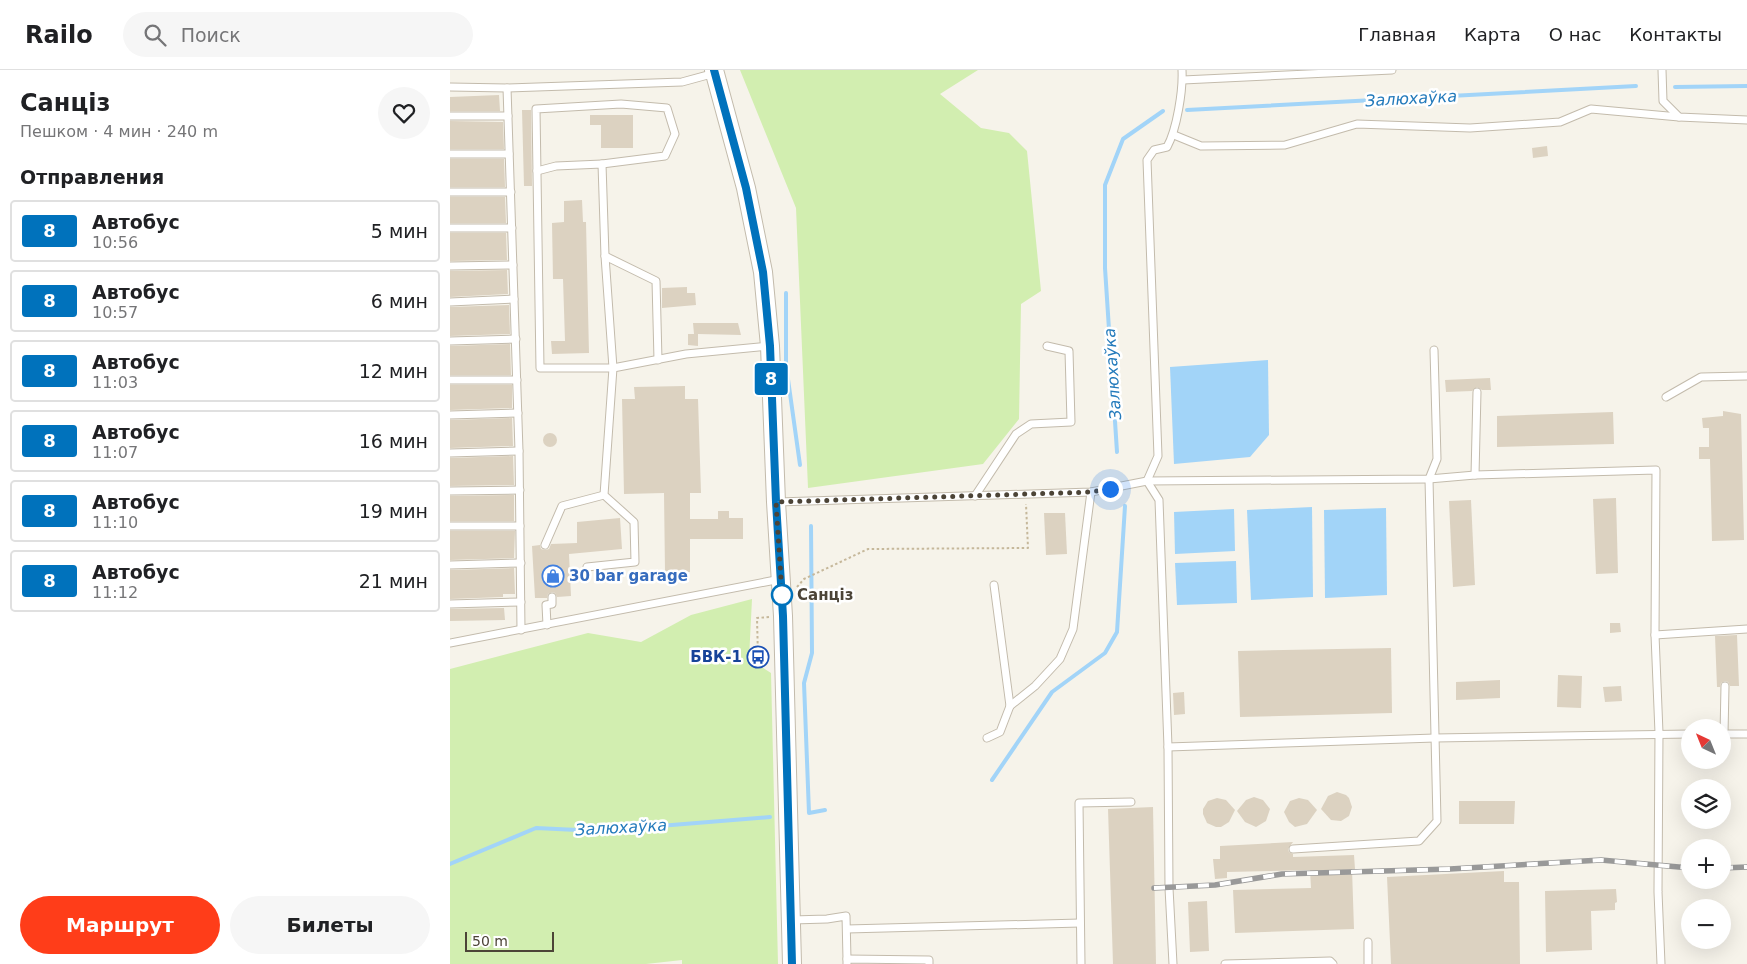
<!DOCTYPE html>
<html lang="ru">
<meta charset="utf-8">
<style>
body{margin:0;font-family:"DejaVu Sans",sans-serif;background:#f6f6f6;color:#202124;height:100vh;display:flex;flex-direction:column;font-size:19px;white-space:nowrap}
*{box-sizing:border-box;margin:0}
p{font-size:16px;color:#757577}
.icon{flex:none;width:28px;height:28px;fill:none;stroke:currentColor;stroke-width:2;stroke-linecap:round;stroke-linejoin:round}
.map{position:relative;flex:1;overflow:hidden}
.details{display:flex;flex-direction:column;background:#fff;width:450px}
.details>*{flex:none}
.badge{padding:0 10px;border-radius:4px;font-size:18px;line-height:32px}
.needle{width:32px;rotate:317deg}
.fabs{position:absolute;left:1231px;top:649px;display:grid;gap:10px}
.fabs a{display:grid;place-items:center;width:50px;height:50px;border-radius:50%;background:#fff;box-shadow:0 5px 20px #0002;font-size:25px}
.scale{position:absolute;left:15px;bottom:12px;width:89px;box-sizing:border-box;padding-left:5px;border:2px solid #4c4437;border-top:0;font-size:14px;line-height:18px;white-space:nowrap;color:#4c4437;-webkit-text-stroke:4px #fff;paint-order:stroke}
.you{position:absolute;width:25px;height:25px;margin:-12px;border:4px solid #fff;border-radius:50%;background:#1a73e8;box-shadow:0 0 0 8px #1a73e833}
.map>.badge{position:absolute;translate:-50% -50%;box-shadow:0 0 0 2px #fff}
h2{padding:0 20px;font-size:19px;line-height:45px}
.round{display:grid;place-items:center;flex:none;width:52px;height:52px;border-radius:26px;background:#f6f6f6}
.head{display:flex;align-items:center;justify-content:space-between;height:85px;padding:0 20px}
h1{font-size:24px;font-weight:600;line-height:38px}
.action{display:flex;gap:10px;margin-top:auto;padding:10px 20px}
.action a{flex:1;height:58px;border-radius:30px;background:#ff3d19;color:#fff;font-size:20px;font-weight:600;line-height:58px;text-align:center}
.action a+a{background:#f6f6f6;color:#202124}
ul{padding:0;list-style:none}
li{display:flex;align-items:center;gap:15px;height:62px;margin:0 10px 8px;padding:0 10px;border:2px solid #e0e0e0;border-radius:5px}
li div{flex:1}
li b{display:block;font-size:19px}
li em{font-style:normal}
li .badge{min-width:55px;font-weight:700;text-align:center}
header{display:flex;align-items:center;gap:30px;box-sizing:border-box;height:70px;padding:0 25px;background:#fff;border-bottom:1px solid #e0e0e0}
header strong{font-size:24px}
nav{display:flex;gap:28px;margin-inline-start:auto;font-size:18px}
.search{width:350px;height:45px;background:#f6f6f6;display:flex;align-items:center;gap:12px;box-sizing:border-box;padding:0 18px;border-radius:28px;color:#757577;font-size:19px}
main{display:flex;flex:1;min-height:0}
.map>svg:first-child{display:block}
.green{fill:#d2eeb0}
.water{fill:#a2d4f8}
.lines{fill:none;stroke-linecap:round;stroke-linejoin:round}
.stream{stroke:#a2d4f8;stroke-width:4}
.building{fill:#dcd2c1}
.service-casing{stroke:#c3bbac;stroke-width:9}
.tertiary-casing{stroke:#c3bbac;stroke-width:20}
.path{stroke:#c6b89b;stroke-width:2;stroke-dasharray:2.5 2.5;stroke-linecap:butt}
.service{stroke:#fff;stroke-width:7}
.tertiary{stroke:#fff;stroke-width:18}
.rail-casing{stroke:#999;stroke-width:5.5}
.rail{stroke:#fff;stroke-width:4;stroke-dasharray:11;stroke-linecap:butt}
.line-casing{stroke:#fff;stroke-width:11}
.line{stroke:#0072bc;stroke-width:8}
.walk{stroke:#4c4437;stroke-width:5;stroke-dasharray:0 9}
.stop-dot{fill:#fff;stroke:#0072bc;stroke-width:2.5}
.labels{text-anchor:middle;stroke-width:5;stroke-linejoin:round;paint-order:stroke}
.shop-label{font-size:15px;font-weight:bold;fill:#366cbe;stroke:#fff;text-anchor:start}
.stop-label{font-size:15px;font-weight:bold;fill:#4c4437;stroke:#fff;text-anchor:start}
.transit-label{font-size:15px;font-weight:bold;fill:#164399;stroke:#fff;text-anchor:end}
.water-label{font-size:16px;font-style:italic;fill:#237abb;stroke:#fff}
</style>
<header>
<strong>Railo</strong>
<div class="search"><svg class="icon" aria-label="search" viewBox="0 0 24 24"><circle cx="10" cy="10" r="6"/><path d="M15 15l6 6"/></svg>Поиск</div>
<nav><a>Главная</a><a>Карта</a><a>О нас</a><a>Контакты</a></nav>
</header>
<main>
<section class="details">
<div class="head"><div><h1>Санціз</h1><p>Пешком · 4 мин · 240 m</p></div><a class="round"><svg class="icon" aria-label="heart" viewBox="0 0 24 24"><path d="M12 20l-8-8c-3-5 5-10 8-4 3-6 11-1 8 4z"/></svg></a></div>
<h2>Отправления</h2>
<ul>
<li><span class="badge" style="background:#0072bc;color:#fff">8</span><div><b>Автобус</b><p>10:56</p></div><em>5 мин</em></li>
<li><span class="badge" style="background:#0072bc;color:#fff">8</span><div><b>Автобус</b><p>10:57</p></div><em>6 мин</em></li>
<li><span class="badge" style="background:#0072bc;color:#fff">8</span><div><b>Автобус</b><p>11:03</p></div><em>12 мин</em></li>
<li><span class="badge" style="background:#0072bc;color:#fff">8</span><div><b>Автобус</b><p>11:07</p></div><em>16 мин</em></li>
<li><span class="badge" style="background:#0072bc;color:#fff">8</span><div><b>Автобус</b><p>11:10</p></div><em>19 мин</em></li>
<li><span class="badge" style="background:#0072bc;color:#fff">8</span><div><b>Автобус</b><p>11:12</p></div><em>21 мин</em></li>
</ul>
<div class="action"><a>Маршрут</a><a>Билеты</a></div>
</section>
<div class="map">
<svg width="1297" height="894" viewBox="0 0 1297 894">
<rect width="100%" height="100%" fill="#f6f3ea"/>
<g class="green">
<path d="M290,0H528L490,24L531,58L559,63L577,81L591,221L571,234L569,349L533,394L358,418L346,138Z"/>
<path d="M302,529L299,589L321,603L328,894H232V890L196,894H0V599L138,563L191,572L241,545Z"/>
</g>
<g class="water">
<path d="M818,290L819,365L800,387L724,394L720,297Z"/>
<path d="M862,437L863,527L801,530L797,440Z"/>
<path d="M936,438L937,525L875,528L874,440Z"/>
<path d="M784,439L785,481L725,484L724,442Z"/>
<path d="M786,491L787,533L727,535L725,493Z"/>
</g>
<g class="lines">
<g class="stream">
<path d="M1225,17L1297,16"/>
<path d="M737,40L1186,16"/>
<path d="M336,223V295L350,395"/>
<path d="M667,382L655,198V115L673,69L713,41"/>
<path d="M361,456L362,583L354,613L359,743L375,740"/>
<path d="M542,710L602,622L655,583L667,562L675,436"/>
<path d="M0,794L86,758L148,761L320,747"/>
</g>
</g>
<g class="building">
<path d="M49,25L50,41H0V27Z"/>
<path d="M72,40H81L82,116H74Z"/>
<path d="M140,45H183V78H151V55H140Z"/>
<path d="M0,51L53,52L54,79H0Z"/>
<path d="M1097,76L1098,86L1083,88L1082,78Z"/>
<path d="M0,89H54L55,117H0Z"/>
<path d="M0,127H55L56,153H0Z"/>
<path d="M132,130L133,152H136L139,283L102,284L101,271H115L113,209H103L102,153L114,152V131Z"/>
<path d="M0,163H56L57,190L0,191Z"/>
<path d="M0,201L57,200L58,224L0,227Z"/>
<path d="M237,217V223H245L246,235L212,238V218Z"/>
<path d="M59,235L60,264L0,266V237Z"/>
<path d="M243,253H288L291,265L248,264V276L238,275V264H247H244Z"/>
<path d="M60,274L61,305H0V276Z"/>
<path d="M1040,308L1041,320H1032L1027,317L1022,321L996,322L995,310Z"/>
<path d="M0,315H62V338L0,340Z"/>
<path d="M235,316V329H248L251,423H240V449H268V441H279V448H293V469H240V502H215L214,423L174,424L172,329H185L184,317Z"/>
<path d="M1273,341L1291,344L1294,470L1262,471L1260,389H1249V377H1259V358H1253L1252,348L1273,346Z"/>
<path d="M1163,342L1164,374L1047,377V346Z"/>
<path d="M62,348L63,376L0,378V350Z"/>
<circle cx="100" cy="370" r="7"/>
<path d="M63,386L64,415L0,416V388Z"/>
<path d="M64,425V451H0V426Z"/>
<path d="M1166,428L1168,503L1146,504L1143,429Z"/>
<path d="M1021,430L1025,515L1003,517L999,431Z"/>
<path d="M594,443H615L617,484L596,485Z"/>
<path d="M170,448L172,479L119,484L121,526L107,527L105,523L102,522L98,524L97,528H85L82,476L90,475L91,479L95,480L99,479L101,474L127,473V452Z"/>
<path d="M0,461H65L64,488L0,490Z"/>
<path d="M64,498L65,524H53V527L0,529V500Z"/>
<path d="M54,538L55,550L0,551V539Z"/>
<path d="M1160,553H1170L1171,562L1160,563Z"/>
<path d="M1287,565L1289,616H1280L1278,612L1275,611L1271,613L1270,617H1267L1265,566Z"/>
<path d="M941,578L942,643L790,647L788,581Z"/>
<path d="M1108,605L1132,606L1131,638L1107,637Z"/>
<path d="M1050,610V628L1006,630V612Z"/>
<path d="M1171,616L1172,631L1155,632L1153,617Z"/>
<path d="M734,622L735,644L724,645L723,623Z"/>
<path d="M887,722L896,725L899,728L902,737L899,746L891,751L881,750L871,739L878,726Z"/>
<path d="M804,727L813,730L820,739L816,751L806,757L795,752L787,741L796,730Z"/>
<path d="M767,728L776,730L785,740L779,752L771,757H766L757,753L753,744V739L758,731Z"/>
<path d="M849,728L858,730L867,740L857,754L845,757L839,752L834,742L840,731Z"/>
<path d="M1009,731H1065L1064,754H1009Z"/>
<path d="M703,737L706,894H663L658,739Z"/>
<path d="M843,772L838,779L839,782L843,784V787L904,785L905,799H902L904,859L785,863L783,820L861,818L860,800L777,802V808L765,809L763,789H770V776Z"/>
<path d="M1054,801V812H1069L1070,894H941L937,807Z"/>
<path d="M1166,819L1167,832L1165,833V840L1141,841L1142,880L1096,882L1095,821Z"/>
<path d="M757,831L759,881L740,882L738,832Z"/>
</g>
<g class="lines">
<g class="service-casing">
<g id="service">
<path d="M1212,0L1213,31L1229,47L1297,50"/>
<path d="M733,10L942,0"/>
<path d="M0,17L57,18L232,12L265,3"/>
<path d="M57,18L69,381L71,560"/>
<path d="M0,46H58"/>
<path d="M724,65L751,76L835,75L907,54L1020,58L1110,52L1141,39L1229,47"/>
<path d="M0,84H59"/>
<path d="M152,94L215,86L225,64L217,38L171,34L86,39L90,298H163L236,284L319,276"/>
<path d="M87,101L106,96L152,94L155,186L163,298L154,425L184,452L185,492L137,497"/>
<path d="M0,122H61"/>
<path d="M0,158H62"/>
<path d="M155,186L206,211L208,290"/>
<path d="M0,196L63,195"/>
<path d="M0,232L64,229"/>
<path d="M0,271L66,269"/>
<path d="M0,310H67"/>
<path d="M1216,327L1251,307L1297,306"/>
<path d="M0,345L68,343"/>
<path d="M0,383L69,381"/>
<path d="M1025,405L1027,322"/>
<path d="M0,421L70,420"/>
<path d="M525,426L566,364L581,354L621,352L619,281L597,276"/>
<path d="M328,432L641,422L697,411L979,409L1025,405L1206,400L1205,565L1209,663L1208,822L1211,894"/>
<path d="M0,456H70"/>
<path d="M95,475L112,436L154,425"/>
<path d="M0,495L71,493"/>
<path d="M0,534L71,532"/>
<path d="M97,555L96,535L102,534V527"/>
<path d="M1205,565L1297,559"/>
<path d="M0,573L331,509"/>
<path d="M560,636L585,616L610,589L623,559L641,422"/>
<path d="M1272,664H1297"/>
<path d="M1274,664L1275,616"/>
<path d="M537,668L550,662L560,636L544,515"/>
<path d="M718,677L985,668L1240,664"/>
<path d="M843,779L969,771L987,751L979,409L987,389L984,280"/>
<path d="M342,850L377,849L396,846L397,889"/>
<path d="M397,859L630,853"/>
<path d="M918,872V894"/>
<path d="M397,894V889L479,890V894"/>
<path d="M631,894L629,733L681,732"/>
<path d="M723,894L719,818L718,677L709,430L697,411L708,386L697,90L704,80L717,77C727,59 733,20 732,0"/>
<path d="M775,894L880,891L883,894"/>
</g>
</g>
<g class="tertiary-casing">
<path id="tertiary" d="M264,0L296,118L313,202L320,276L326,432L333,546L342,894"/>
</g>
<g class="path">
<path d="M347,517L354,509L418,479L578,478L576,434"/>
<path d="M319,547L307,548L308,587L319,586"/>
</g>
<use href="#service" class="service"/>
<use href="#tertiary" class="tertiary"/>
<g class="rail-casing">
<g id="rail">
<path d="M1272,798L1297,797"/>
<path d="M704,818L765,815L832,804L1000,799L1151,790L1240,798"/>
</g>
</g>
<use href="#rail" class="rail"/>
</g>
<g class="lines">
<g class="line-casing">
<path id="line" d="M264,0L296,118L313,202L320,276L326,432L333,546L342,894"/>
</g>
<use href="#line" class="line"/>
<path class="walk" d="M332,525L326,432L641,422L660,419"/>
</g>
<defs>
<g id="shop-ring" transform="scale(1.125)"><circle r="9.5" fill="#fff" stroke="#3f7fe0" stroke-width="1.5"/><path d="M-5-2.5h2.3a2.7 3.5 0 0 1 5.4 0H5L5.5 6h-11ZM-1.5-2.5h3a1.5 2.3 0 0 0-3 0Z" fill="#3f7fe0"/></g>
<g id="bus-ring" transform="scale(1.125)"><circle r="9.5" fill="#fff" stroke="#1a4fb4" stroke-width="1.5"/><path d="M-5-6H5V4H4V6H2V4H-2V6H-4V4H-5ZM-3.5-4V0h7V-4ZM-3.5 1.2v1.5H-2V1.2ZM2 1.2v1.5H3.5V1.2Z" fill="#1a4fb4"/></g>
</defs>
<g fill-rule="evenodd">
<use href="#shop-ring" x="103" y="506"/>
<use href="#bus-ring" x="308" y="587"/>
</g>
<circle class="stop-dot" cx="332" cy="525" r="10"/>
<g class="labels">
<g class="shop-label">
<text x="119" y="511">30 bar garage</text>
</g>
<g class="stop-label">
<text x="347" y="530">Санціз</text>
</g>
<g class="transit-label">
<text x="292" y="592">БВК-1</text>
</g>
<g class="water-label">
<text transform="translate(961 28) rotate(-3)" y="6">Залюхаўка</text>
<text transform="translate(662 304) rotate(-94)" y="6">Залюхаўка</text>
<text transform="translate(171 757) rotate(-3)" y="6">Залюхаўка</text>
</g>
</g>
</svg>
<div class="fabs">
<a><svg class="needle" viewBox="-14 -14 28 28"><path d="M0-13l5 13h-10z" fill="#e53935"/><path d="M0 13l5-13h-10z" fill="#757577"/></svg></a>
<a><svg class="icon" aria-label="layers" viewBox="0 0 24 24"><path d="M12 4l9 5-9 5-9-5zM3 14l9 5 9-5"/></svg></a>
<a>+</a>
<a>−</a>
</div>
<div class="scale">50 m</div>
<div class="you" style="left:660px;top:419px"></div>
<b class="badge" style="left:321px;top:309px;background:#0072bc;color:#fff">8</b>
</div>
</main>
